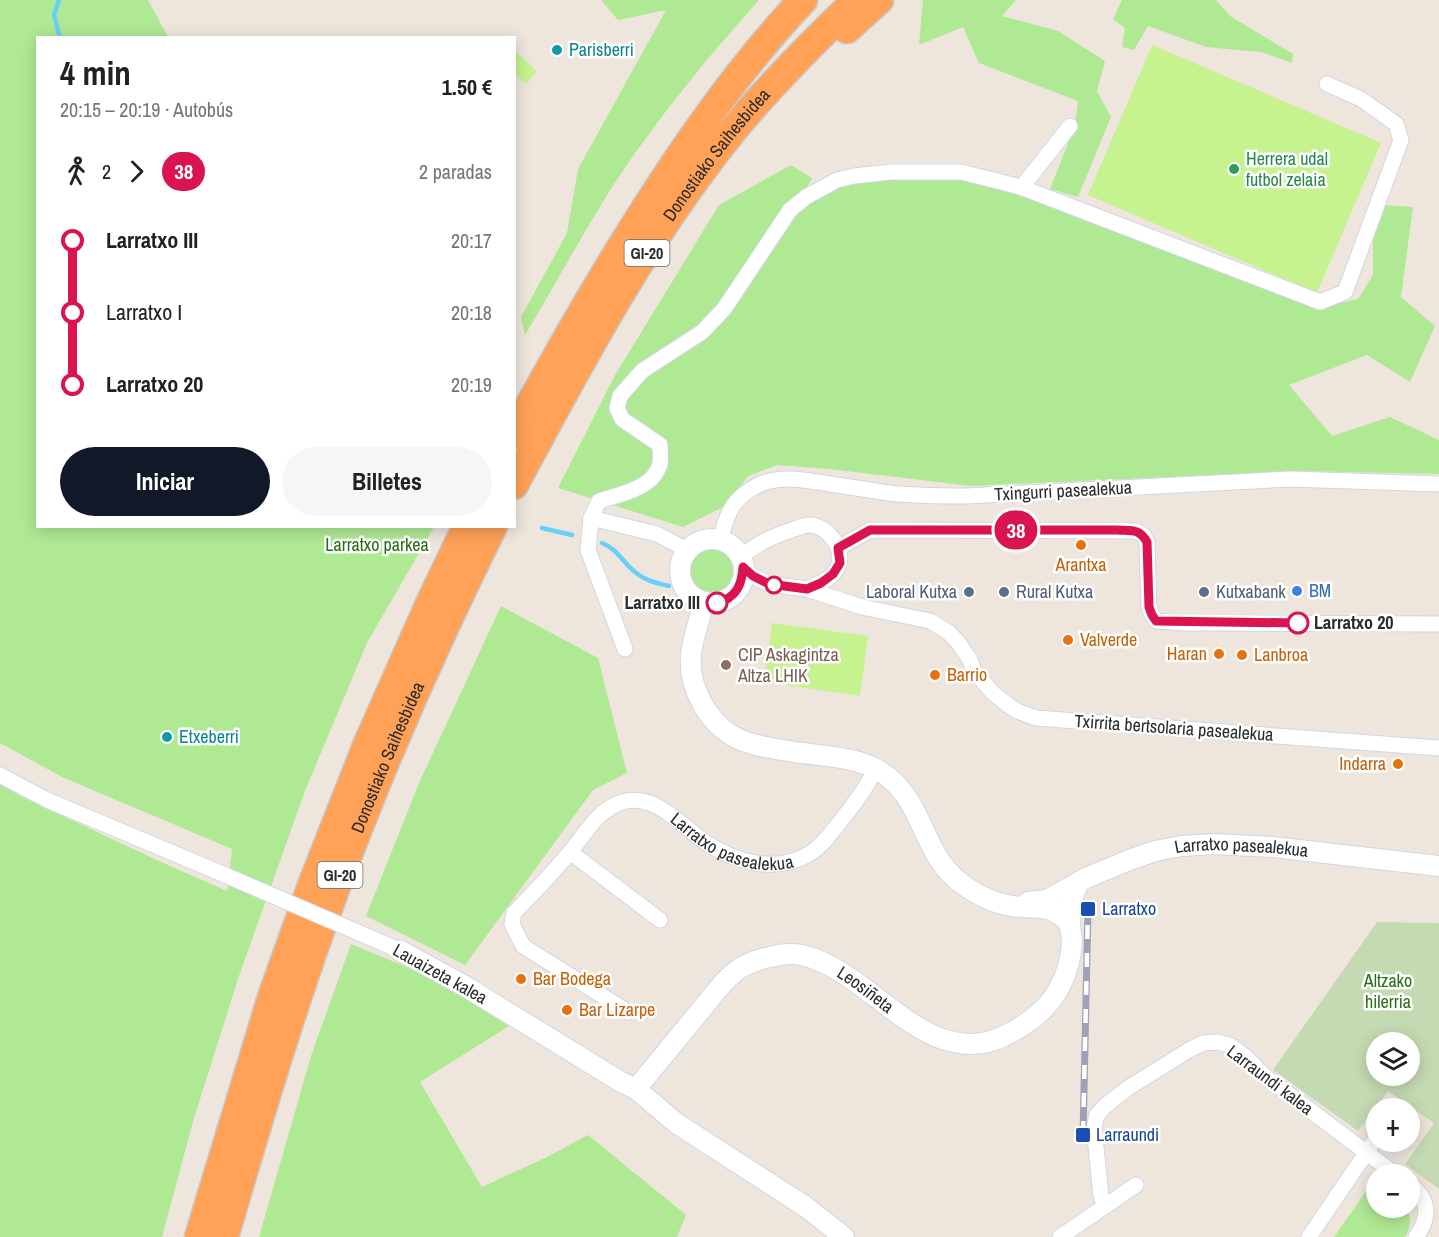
<!DOCTYPE html>
<html lang="es">
<meta charset="utf-8">
<style>
body{margin:0;font-family:"Archivo Narrow",sans-serif;background:#f6f6f6;color:#202124;height:100vh;display:flex;flex-direction:column;font-size:22px;white-space:nowrap}
*{box-sizing:border-box;margin:0}
p{font-size:20px;color:#757577}
.icon{flex:none;width:33px;height:33px;fill:none;stroke:currentColor;stroke-width:2;stroke-linecap:round;stroke-linejoin:round}
.map{position:relative;flex:1;overflow:hidden}
.drawer{position:absolute;left:36px;top:36px;width:480px;height:492px;display:flex;flex-direction:column;background:#fff;border-radius:0px;box-shadow:0 3px 15px #0003}
.drawer>*{flex:none}
.badge{padding:0 12px;border-radius:20px;font-size:21px;line-height:39px}
.controls{position:absolute;left:1366px;top:1032px;display:grid;gap:12px}
.controls a{display:grid;place-items:center;width:54px;height:54px;border-radius:50%;background:#fff;box-shadow:0 3px 15px #0003;font-size:30px}
.map>.badge{position:absolute;translate:-50% -50%;box-shadow:0 0 0 3px #fff}
.legs{display:flex;align-items:center;gap:9px;height:66px;padding:0 24px;font-size:20px}
.legs p{margin-inline-start:auto}
.head{display:flex;align-items:center;justify-content:space-between;height:102px;padding:0 24px}
h1{font-size:33px;font-weight:700;line-height:45px}
.cta{display:flex;gap:12px;margin-top:auto;padding:12px 24px}
.cta a{flex:1;height:69px;border-radius:36px;background:#111827;color:#fff;font-size:24px;font-weight:700;line-height:69px;text-align:center}
.cta a+a{background:#f6f6f6;color:#202124}
ul{padding:0 24px;list-style:none}
li{display:flex;align-items:center;gap:21px;height:72px;font-size:22px}
li i{display:grid;place-items:center;width:9px;height:100%;margin:0 8px;background:currentColor}
li i::after{content:'';width:15px;height:15px;margin:-8px;border:4px solid;border-radius:50%;background:#fff}
li p{margin-inline-start:auto}
li:first-child i{background:linear-gradient(#0000 50%,currentColor 0)}
li:last-child i{background:linear-gradient(currentColor 50%,#0000 0)}
.map>svg:first-child{display:block}
.green{fill:#b0e994}
.cemetery{fill:#c5dab2;fill-rule:evenodd}
.pitch{fill:#c6f28f}
.lines{fill:none;stroke-linecap:round;stroke-linejoin:round}
.stream{stroke:#66d0f9;stroke-width:4.5}
.minor-casing{stroke:#d1d5e5;stroke-width:17}
.tertiary-casing{stroke:#d1d5e5;stroke-width:22}
.motorway-casing{stroke:#c8c8c8;stroke-width:31}
.minor{stroke:#fff;stroke-width:15}
.tertiary{stroke:#fff;stroke-width:20}
.motorway{stroke:#ffa156;stroke-width:28}
.rail-casing{stroke:#9ea1b7;stroke-width:7}
.rail{stroke:#fff;stroke-width:4.5;stroke-dasharray:14;stroke-linecap:butt}
.minor-bridge-casing{stroke:#d1d5e5;stroke-width:17;stroke-linecap:butt}
.minor-bridge{stroke:#fff;stroke-width:15}
.line-1-casing{stroke:#fff;stroke-width:14}
.line-1{stroke:#da144f;stroke-width:9}
.culture-dot{fill:#0f9aa8;stroke:#fff;stroke-width:2}
.leisure-dot{fill:#2e9e5b;stroke:#fff;stroke-width:2}
.food-dot{fill:#e8710a;stroke:#fff;stroke-width:2}
.stop-1-dot{fill:#fff;stroke:#da144f;stroke-width:3}
.shop-dot{fill:#3f7fe0;stroke:#fff;stroke-width:2}
.service-dot{fill:#5c6f8a;stroke:#fff;stroke-width:2}
.education-dot{fill:#8d6e63;stroke:#fff;stroke-width:2}
.transit-dot{fill:#1a4fb4;stroke:#fff;stroke-width:2}
.labels{text-anchor:middle;stroke-width:5;stroke-linejoin:round;paint-order:stroke}
.shield{fill:#fff;stroke:#6b6b6b;stroke-width:1.5}
.shield-label{font-size:16px;font-weight:bold;fill:#2b2b2b}
.culture-label{font-size:18px;fill:#0d838f;stroke:#fff;text-anchor:start}
.street-label{font-size:18px;fill:#2b2b2b;stroke:#fff}
.leisure-label{font-size:18px;fill:#27864d;stroke:#fff;text-anchor:start}
.park-label{font-size:18px;fill:#266f14;stroke:#fff}
.food-label{font-size:18px;fill:#c56008;stroke:#fff;text-anchor:start}
.shop-label{font-size:18px;fill:#366cbe;stroke:#fff;text-anchor:start}
.service-label{font-size:18px;fill:#4e5e75;stroke:#fff;text-anchor:start}
.stop-label{font-size:18px;font-weight:bold;fill:#2b2b2b;stroke:#fff;text-anchor:end}
.education-label{font-size:18px;fill:#785e54;stroke:#fff;text-anchor:start}
.transit-label{font-size:18px;fill:#164399;stroke:#fff;text-anchor:start}
</style>
<div class="map">
<svg width="1439" height="1237" viewBox="0 0 1439 1237">
<rect width="100%" height="100%" fill="#eee6dc"/>
<g class="green">
<path d="M0,0H148L168,37L38,38V526L434,527L367,643L305,791L239,976L194,1118L162,1237H0V784L20,796L159,861L227,891L232,849L62,777L0,743Z"/>
<path d="M601,0H759C707,58 657,119 614,184C583,233 555,285 525,335L521,317L567,233L578,169L666,10L618,20Z"/>
<path d="M923,0H1016L1002,16L1058,31L1105,61L1097,91L1111,117L1078,197L1050,189L1075,126L1078,101L979,63L963,27L919,45Z"/>
<path d="M1122,0H1216L1230,16L1293,54L1292,63L1261,52L1206,47L1148,26L1134,50L1122,47L1125,28L1113,19Z"/>
<path d="M791,165L812,178L793,213L833,189L863,182L912,178L966,179L1021,190L1317,308L1358,299L1373,275V239L1386,205L1413,207L1401,297L1435,326L1410,382L1367,355L1289,385L1332,436L1390,417L1439,440V474L1298,471L971,486L829,469L777,465L748,476L727,505L683,527L558,488L614,377L719,205Z"/>
<circle cx="711" cy="571" r="22"/>
<path d="M501,606L598,658L627,773L593,790L465,965L366,916L419,783Z"/>
<path d="M351,944L450,985L512,1024L420,1082L482,1187L545,1158L588,1135L686,1215L677,1237H259L311,1056Z"/>
<path d="M1376,1177L1377,1179V1208H1406C1411,1217 1412,1228 1405,1237H1334Z"/>
</g>
<path class="cemetery" d="M1377,922L1439,923V1189L1405,1164L1434,1123L1388,1091L1358,1131L1273,1070ZM1377,1042H1410V1076H1377Z"/>
<g class="pitch">
<path d="M1152,45L1381,143L1317,293L1088,195Z"/>
<path d="M514,50L537,71L526,84L515,74Z"/>
<path d="M772,623L868,636L860,696L764,682Z"/>
</g>
<g class="lines">
<g class="stream">
<path d="M59,0L54,15L60,38"/>
<path d="M542,528L572,535"/>
<path d="M602,543C617,549 622,561 634,571C643,580 657,583 669,586"/>
</g>
<g class="minor-casing">
<g id="minor">
<path d="M1023,188L1025,183L1070,126"/>
<path d="M591,518L599,501C620,494 653,489 660,464C661,459 660,451 660,445L622,419L617,408L620,396L642,371L702,332L724,309L790,210L806,197L837,180L854,176L891,172H961L1009,184L1023,188L1320,302L1345,292L1401,140L1396,124L1361,99L1327,84"/>
<path d="M720,540C724,528 726,516 733,506C741,494 756,484 770,481C789,476 811,481 830,484C849,487 869,490 889,493C914,496 941,496 967,496L1290,479L1439,484"/>
<path d="M838,548L870,530L1137,531L1144,536L1147,542L1149,607L1152,615L1156,621L1186,623L1439,624"/>
<path d="M740,557C760,542 771,537 794,529C798,528 804,525 808,525C826,524 844,547 839,564C835,578 818,584 807,589"/>
<path d="M743,567L753,576L769,584L807,589L862,607L930,621L948,632L958,642L970,660L974,671L993,693L1004,702L1017,711L1036,718L1439,748"/>
<path d="M625,649L588,550L591,518L657,534L687,550"/>
<path d="M0,775L47,800L211,869"/>
<path d="M570,852L660,920"/>
<path id="s1" d="M628,1012L523,946L512,924L514,913C533,893 553,873 570,852C586,833 597,810 622,802C655,792 681,826 705,842C735,862 775,874 809,854C823,846 833,830 843,818C856,802 867,787 876,768"/>
<path d="M1410,1185C1430,1199 1430,1218 1416,1237"/>
<path d="M1105,1206L1101,1196L1094,1127L1097,1115L1105,1106L1128,1088L1189,1050L1203,1043L1218,1042L1231,1046L1246,1057L1266,1077L1395,1174"/>
<path d="M1060,1237L1136,1185"/>
<path d="M1309,1237L1377,1137"/>
</g>
</g>
<g class="tertiary-casing">
<g id="tertiary">
<circle cx="712" cy="571" r="32"/>
<path d="M704,603C700,618 692,640 691,655C688,689 710,727 741,740C757,747 777,749 794,752C822,756 853,756 878,770C923,796 920,848 956,879C971,892 992,903 1012,906C1039,910 1050,902 1070,924"/>
<path id="s2" d="M1028,902L1047,900L1086,878L1129,860L1155,851L1182,846L1213,844L1273,847L1439,866"/>
<path d="M399,950L463,985L621,1082L636,1089L676,1123L806,1207L844,1237"/>
<path id="s3" d="M636,1089L723,983C728,978 734,972 740,968C749,963 760,959 770,957C781,954 795,953 806,956C876,975 931,1079 1012,1032C1030,1022 1048,1008 1058,990C1067,975 1071,958 1072,942C1072,936 1070,930 1070,924C1070,910 1072,896 1078,884"/>
</g>
</g>
<g class="motorway-casing">
<g id="motorway">
<path d="M847,29L879,0"/>
<path d="M514,434C549,369 586,304 625,241C678,156 734,73 803,0"/>
<path id="s4" d="M514,485C580,362 646,237 734,129C772,83 814,41 857,0"/>
<path d="M199,1237L272,997L312,885L368,743L431,601L467,526"/>
<path id="s5" d="M224,1237C258,1121 292,1005 334,892C380,767 434,645 493,526"/>
</g>
</g>
<use href="#minor" class="minor"/>
<use href="#tertiary" class="tertiary"/>
<use href="#motorway" class="motorway"/>
<g class="rail-casing">
<path id="rail" d="M1083,1135L1088,909"/>
</g>
<use href="#rail" class="rail"/>
<g class="minor-bridge-casing">
<path id="minor-bridge" d="M211,869L399,950"/>
</g>
<use href="#minor-bridge" class="minor-bridge"/>
</g>
<g class="lines">
<g class="line-1-casing">
<path id="line-1" d="M717,603C736,598 742,585 743,567L753,576L769,584L807,589L821,583L833,574L840,563L838,548L870,530H1117C1131,531 1139,528 1147,542L1149,607L1152,615L1156,621L1298,623"/>
</g>
<use href="#line-1" class="line-1"/>
</g>
<g class="culture-dot">
<circle cx="557" cy="50" r="6"/>
<circle cx="167" cy="737" r="6"/>
</g>
<circle class="leisure-dot" cx="1234" cy="169" r="6"/>
<g class="food-dot">
<circle cx="1081" cy="545" r="6"/>
<circle cx="1068" cy="640" r="6"/>
<circle cx="1219" cy="654" r="6"/>
<circle cx="1242" cy="655" r="6"/>
<circle cx="935" cy="675" r="6"/>
<circle cx="1398" cy="764" r="6"/>
<circle cx="521" cy="979" r="6"/>
<circle cx="567" cy="1010" r="6"/>
</g>
<g class="stop-1-dot">
<circle cx="774" cy="585" r="8"/>
<circle cx="717" cy="603" r="10"/>
<circle cx="1298" cy="623" r="10"/>
</g>
<circle class="shop-dot" cx="1297" cy="591" r="6"/>
<g class="service-dot">
<circle cx="969" cy="592" r="6"/>
<circle cx="1004" cy="592" r="6"/>
<circle cx="1204" cy="592" r="6"/>
</g>
<circle class="education-dot" cx="726" cy="665" r="6"/>
<g class="transit-dot">
<rect x="1080" y="901" width="16" height="16" rx="3"/>
<rect x="1075" y="1127" width="16" height="16" rx="3"/>
</g>
<g class="labels">
<g class="shield">
<rect x="624.5" y="240" width="45" height="26" rx="4.5"/>
<rect x="317.5" y="862" width="45" height="26" rx="4.5"/>
</g>
<g class="shield-label">
<text x="647" y="259">GI-20</text>
<text x="340" y="881">GI-20</text>
</g>
<g class="culture-label">
<text x="569" y="56">Parisberri</text>
<text x="179" y="743">Etxeberri</text>
</g>
<g class="street-label">
<text dy="6" stroke="none"><textPath href="#s4" startOffset="388">Donostiako Saihesbidea</textPath></text>
<text transform="translate(1063 491) rotate(-3)" y="6">Txingurri pasealekua</text>
<text transform="translate(1174 728) rotate(4)" y="6">Txirrita bertsolaria pasealekua</text>
<text dy="6" stroke="none"><textPath href="#s5" startOffset="507">Donostiako Saihesbidea</textPath></text>
<text dy="6" stroke="none"><textPath href="#s1" startOffset="438">Larratxo pasealekua</textPath></text>
<text dy="6" stroke="none"><textPath href="#s2" startOffset="225">Larratxo pasealekua</textPath></text>
<text transform="translate(440 974) rotate(29)" y="6">Lauaizeta kalea</text>
<text dy="6" stroke="none"><textPath href="#s3" startOffset="297">Leosiñeta</textPath></text>
<text transform="translate(1270 1080) rotate(37)" y="6">Larraundi kalea</text>
</g>
<g class="leisure-label">
<text x="1246" y="165">Herrera udal<tspan x="1246" dy="21">futbol zelaia</tspan></text>
</g>
<g class="park-label">
<text x="377" y="551">Larratxo parkea</text>
<text x="1388" y="987">Altzako<tspan x="1388" dy="21">hilerria</tspan></text>
</g>
<g class="food-label">
<text x="1081" y="571" text-anchor="middle">Arantxa</text>
<text x="1080" y="646">Valverde</text>
<text x="1207" y="660" text-anchor="end">Haran</text>
<text x="1254" y="661">Lanbroa</text>
<text x="947" y="681">Barrio</text>
<text x="1386" y="770" text-anchor="end">Indarra</text>
<text x="533" y="985">Bar Bodega</text>
<text x="579" y="1016">Bar Lizarpe</text>
</g>
<g class="shop-label">
<text x="1309" y="597">BM</text>
</g>
<g class="service-label">
<text x="957" y="598" text-anchor="end">Laboral Kutxa</text>
<text x="1016" y="598">Rural Kutxa</text>
<text x="1216" y="598">Kutxabank</text>
</g>
<g class="stop-label">
<text x="700" y="609">Larratxo III</text>
<text x="1314" y="629" text-anchor="start">Larratxo 20</text>
</g>
<g class="education-label">
<text x="738" y="661">CIP Askagintza<tspan x="738" dy="21">Altza LHIK</tspan></text>
</g>
<g class="transit-label">
<text x="1102" y="915">Larratxo</text>
<text x="1096" y="1141">Larraundi</text>
</g>
</g>
</svg>
<div class="controls">
<a><svg class="icon" aria-label="layers" viewBox="0 0 24 24"><path d="M12 4l9 5-9 5-9-5zM3 14l9 5 9-5"/></svg></a>
<a>+</a>
<a>−</a>
</div>
<b class="badge" style="left:1016px;top:530px;background:#da144f;color:#fff">38</b>
<section class="drawer">
<div class="head"><div><h1>4 min</h1><p>20:15 – 20:19 · Autobús</p></div><b>1.50 €</b></div>
<div class="legs"><svg class="icon" aria-label="walk" viewBox="0 0 24 24"><circle cx="13" cy="4" r="2"/><path d="M13 8l-2 6 4 7M11 14l-3 7M7 12l3-4h3l4 4"/></svg>2<svg class="icon" aria-label="forward" viewBox="0 0 24 24"><path d="M9 5l7 7-7 7"/></svg><b class="badge" style="background:#da144f;color:#fff">38</b><p>2 paradas</p></div>
<ul>
<li><i style="color:#da144f"></i><b>Larratxo III</b><p>20:17</p></li>
<li><i style="color:#da144f"></i><span>Larratxo I</span><p>20:18</p></li>
<li><i style="color:#da144f"></i><b>Larratxo 20</b><p>20:19</p></li>
</ul>
<div class="cta"><a>Iniciar</a><a>Billetes</a></div>
</section>
</div>
